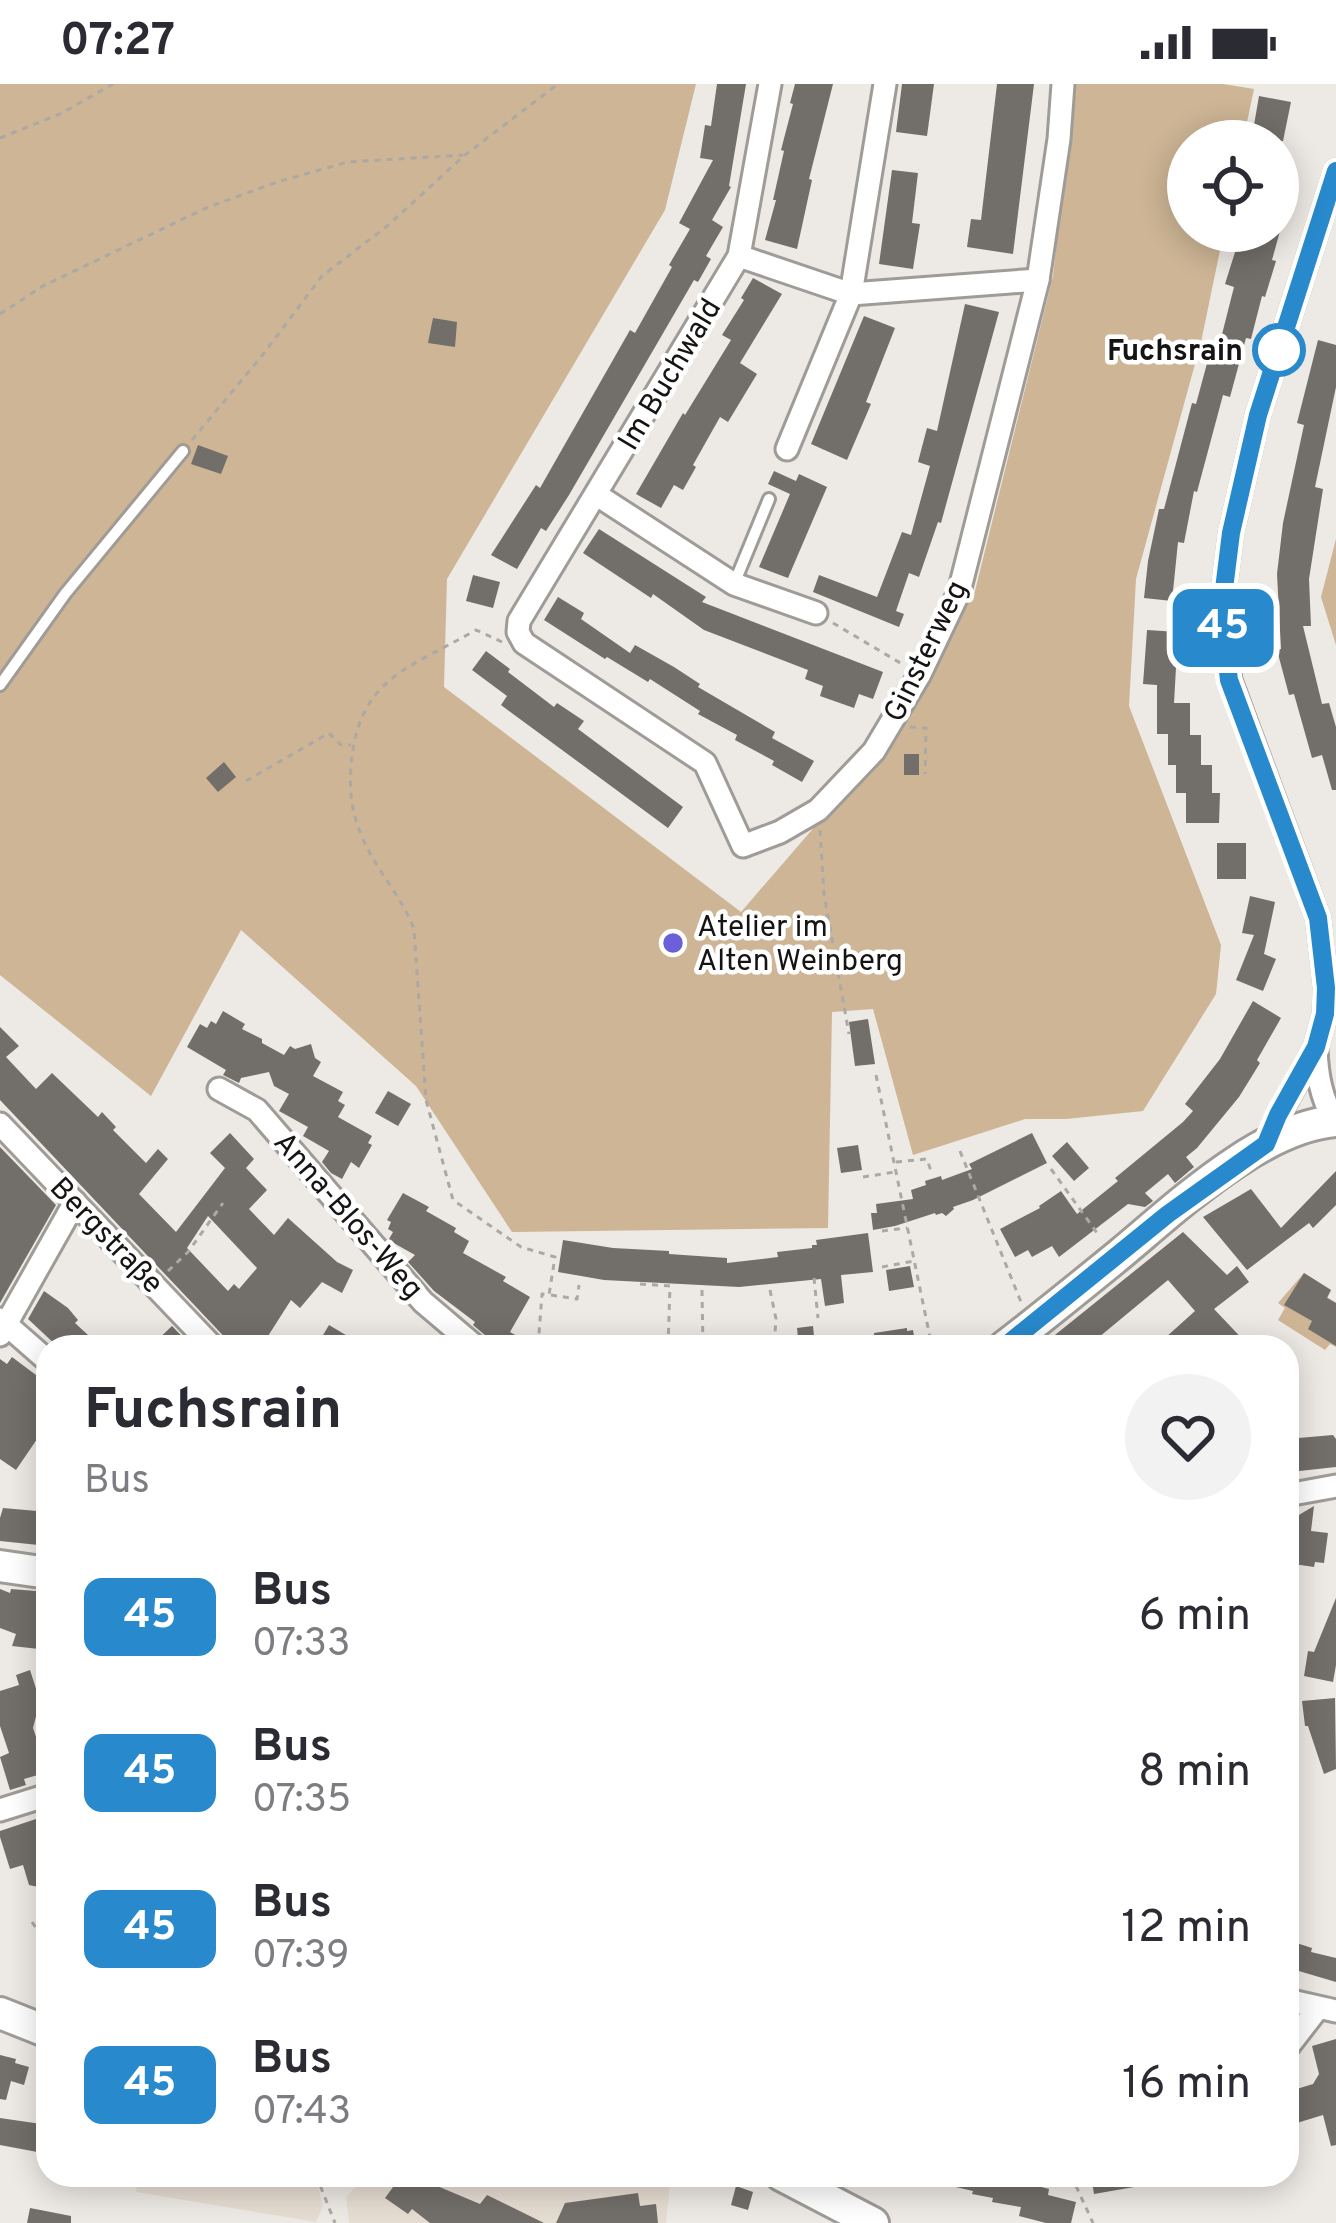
<!DOCTYPE html>
<meta charset="utf-8">
<style>
body{margin:0;font-family:Overpass,sans-serif;background:#f2f2f3;color:#2b2b33;height:100vh;display:flex;flex-direction:column;font-size:45px;white-space:nowrap}
*{box-sizing:border-box;margin:0}
p{font-size:39px;color:#7c7c81}
.icon{flex:none;width:66px;height:66px;fill:none;stroke:currentColor;stroke-width:2;stroke-linecap:round;stroke-linejoin:round}
.map{position:relative;flex:1;overflow:hidden}
.sheet{position:absolute;left:36px;top:1251px;width:1263px;height:852px;display:flex;flex-direction:column;background:#fff;border-radius:36px;box-shadow:0 6px 30px #0003}
.sheet>*{flex:none}
.badge{padding:0 24px;border-radius:18px;font-size:42px;line-height:78px}
.tools{position:absolute;left:1167px;top:36px;display:grid;gap:24px}
.tools a{display:grid;place-items:center;width:132px;height:132px;border-radius:50%;background:#fff;box-shadow:0 6px 30px #0003;font-size:60px}
.map>.badge{position:absolute;translate:-50% -50%;box-shadow:0 0 0 6px #fff}
.round{display:grid;place-items:center;flex:none;width:126px;height:126px;border-radius:63px;background:#f2f2f3}
.head{display:flex;align-items:center;justify-content:space-between;height:204px;padding:0 48px}
h1{font-size:57px;font-weight:700;line-height:90px}
ul{padding:0;list-style:none}
li{display:flex;align-items:center;gap:36px;height:156px;padding:0 48px}
li div{flex:1}
li b{display:block;font-size:45px}
li em{font-style:normal}
li .badge{min-width:132px;font-weight:700;text-align:center}
.status{display:flex;justify-content:space-between;align-items:center;height:84px;padding:0 60px;background:#fff;direction:ltr}
.status svg{height:33px;fill:currentColor}
.map>svg:first-child{display:block}
.built{fill:#e6ddd2}
.green{fill:#cdb595}
.building{fill:#726e6a;fill-rule:evenodd}
.lines{fill:none;stroke-linecap:round;stroke-linejoin:round}
.lane-casing{stroke:#9f9b96;stroke-width:16}
.street-casing{stroke:#9f9b96;stroke-width:27}
.secondary-casing{stroke:#9f9b96;stroke-width:36}
.path{stroke:#aca9a5;stroke-width:3;stroke-dasharray:6 6;stroke-linecap:butt}
.lane{stroke:#fff;stroke-width:10}
.street{stroke:#fff;stroke-width:21}
.secondary{stroke:#fff;stroke-width:30}
.line-casing{stroke:#fff;stroke-width:27}
.line{stroke:#288acc;stroke-width:18}
.stop-dot{fill:#fff;stroke:#288acc;stroke-width:6}
.poi-dot{fill:#6c60da;stroke:#fff;stroke-width:4.5}
.labels{text-anchor:middle;stroke-width:9;stroke-linejoin:round;paint-order:stroke}
.stop-label{font-size:30px;font-weight:bold;fill:#161413;stroke:#fff;text-anchor:end}
.street-label{font-size:30px;fill:#161413;stroke:#fff}
.poi-label{font-size:30px;fill:#161413;stroke:#fff;text-anchor:start}
</style>
<div class="status"><b>07:27</b><svg viewBox="0 0 49 12"><path d="M0 12V9h3v3zM5 12V6h3v6zM10 12V3h3v9zM15 12V0h3v12zM26 1h20v11H26zM47 4h2v5h-2z"/></svg></div>
<div class="map">
<svg width="1336" height="2139" viewBox="0 0 1336 2139">
<rect width="100%" height="100%" fill="#ede9e4"/>
<g class="built">
<path d="M138,2091H315L323,2122L316,2138L136,2108Z"/>
<path d="M367,2091H483L520,2100L573,2103L670,2098L666,2139H349L346,2113Z"/>
</g>
<g class="green">
<path d="M0,0H696L665,126L447,495L444,603L741,828L899,645L975,507L1053,192L1074,0H1223L1254,5L1243,57H1188V147H1224L1201,258L1136,495L1129,622L1221,861L1216,910L1143,1027L1066,1035H1025L913,1071L873,925L832,928L828,1144L512,1148L416,1002L241,846L151,1012L0,891Z"/>
<path d="M1336,455V561L1321,513Z"/>
<path d="M1304,1189L1331,1206L1327,1213L1336,1219V1263L1330,1260L1325,1266L1278,1236L1285,1224L1278,1219Z"/>
</g>
<g class="building">
<path d="M717,0H746L729,102L731,103L712,136L723,143L706,172L711,175L698,198L694,196L569,411L546,447L541,444L517,485L491,471L536,401L540,404L630,246L635,249L672,183L669,181L690,145L679,139L713,76L700,74L705,41L711,42Z"/>
<path d="M795,0H833L809,95L812,96L797,165L765,156L776,116H773L784,67L781,66L793,20L790,19Z"/>
<path d="M902,0H934L927,52L896,48Z"/>
<path d="M997,0H1034L1013,170L967,163L971,135L981,136Z"/>
<path d="M1259,12L1291,18L1283,57H1256L1259,42L1254,41Z"/>
<path d="M892,86L918,89L912,139L920,140L913,185L879,180Z"/>
<path d="M1247,147H1280L1272,176L1276,177L1265,213L1262,212L1251,255L1246,254L1230,313L1223,311L1197,408L1194,407L1184,459L1178,458L1172,517L1144,514L1148,477L1159,425H1164L1192,319L1196,320L1209,272L1216,274L1234,203L1225,200L1236,165L1241,166Z"/>
<path d="M753,194L782,210L740,279L757,290L728,338L720,333L693,381L696,383L683,406L674,401L661,424L636,410L683,329L685,331L731,256L722,251L744,216L741,214Z"/>
<path d="M965,220L999,228L941,439L938,438L919,493L909,489L896,527L904,530L899,543L813,508L819,491L877,513L902,448L911,451L930,382L918,378L927,344L937,347Z"/>
<path d="M864,232L895,244L866,318L871,320L847,376L811,360Z"/>
<path d="M433,234L457,238L455,263L428,259Z"/>
<path d="M1318,256L1336,261V303L1315,403L1323,405L1309,495L1311,542H1303L1322,620L1329,619L1336,643V706H1332L1322,671L1312,674L1294,610L1289,611L1277,566L1281,565L1277,490L1283,439L1304,341L1297,339Z"/>
<path d="M198,361L228,372L221,390L191,380Z"/>
<path d="M774,387L796,397L799,390L827,403L788,494L759,483L790,410L768,400Z"/>
<path d="M599,445L706,513L702,518L883,588L873,615L859,610L854,624L820,612L823,602L805,595L808,586L704,546L653,510L651,514L583,469Z"/>
<path d="M473,491L500,498L493,524L466,517Z"/>
<path d="M558,513L584,529L581,535L630,569L635,561L674,583L700,600L698,603L775,648L772,654L814,677L802,698L772,681L774,677L735,656L737,651L698,630L700,627L650,595L648,598L607,573L605,575L544,536Z"/>
<path d="M1147,546L1178,548L1174,619H1190V651H1201V681H1212V709H1220L1219,739H1186V709H1176V681H1168V650H1157V601L1143,600Z"/>
<path d="M486,567L510,585L508,588L554,623L557,619L584,637L578,645L683,723L668,744L501,621L507,612L472,586Z"/>
<rect x="904" y="670" width="15" height="21"/>
<path d="M224,678L236,693L218,708L206,694Z"/>
<rect x="1217" y="759" width="29" height="36"/>
<path d="M1250,812L1275,818L1264,870L1276,875L1263,907L1236,896L1254,851L1242,849Z"/>
<path d="M1253,917L1281,934L1257,976L1260,979L1239,1013L1197,1064L1186,1073L1194,1083L1175,1099L1168,1090L1145,1109L1153,1117L1145,1123L1128,1120L1059,1173L1052,1162L1032,1173L1028,1166L1015,1173L1000,1145L1040,1124L1039,1122L1061,1107L1077,1130L1118,1097L1115,1094L1183,1038L1193,1027L1185,1020L1220,975Z"/>
<path d="M223,927L245,940L242,945L262,955V959L284,971L290,962L295,965L311,960L315,974L321,978L313,992L343,1008L338,1017L345,1021L338,1033L372,1052L368,1059L372,1061L359,1084L351,1078L342,1095L331,1089L322,1078L329,1067L303,1052L308,1043L279,1027L289,1010L274,1002L269,988L241,994L239,999L223,991L226,986L187,963L200,940L207,944L211,937L216,940Z"/>
<path d="M868,935L875,980L855,982L849,938Z"/>
<path d="M0,943L19,962L6,973L36,1005L52,989L98,1033L102,1028L116,1043L113,1046L146,1079L158,1065L168,1075L139,1110L176,1148L225,1084L210,1069L230,1049L254,1075L246,1084L267,1106L249,1125L274,1151L288,1134L337,1178L353,1186L342,1209L322,1198L300,1224L291,1216L261,1263H234L0,1016ZM208,1132L257,1184L239,1205L234,1200L228,1207L187,1164Z"/>
<path d="M388,1007L411,1020L398,1042L375,1029Z"/>
<path d="M1032,1049L1047,1079L973,1116L953,1123L954,1125L946,1132L942,1129L936,1131L935,1129L895,1142L873,1146L871,1129H877L876,1120L913,1115L911,1106L926,1101L925,1097L941,1092L942,1096L972,1085L969,1080Z"/>
<path d="M1067,1058L1089,1084L1074,1097L1052,1072Z"/>
<path d="M858,1061L862,1086L841,1089L837,1064Z"/>
<path d="M0,1063L56,1121L0,1219Z"/>
<path d="M1336,1087V1121L1313,1144L1309,1139L1247,1186L1203,1133L1251,1105L1281,1144Z"/>
<path d="M403,1109L429,1123L426,1127L456,1144L454,1148L469,1157L463,1169L506,1193L503,1197L530,1213L510,1248L536,1263H507L486,1252L473,1241L475,1238L434,1207L408,1178L415,1171L390,1157L389,1155L393,1148L388,1145L391,1138L387,1136Z"/>
<path d="M1183,1148L1227,1191L1237,1182L1249,1198L1214,1225L1250,1263H1155L1195,1227L1168,1196L1087,1263H1040Z"/>
<path d="M868,1149L873,1188L841,1191L844,1219L825,1222L821,1195L739,1203L604,1196L558,1188L563,1156L613,1164L669,1167V1170L727,1174V1179L778,1173L777,1168L812,1164V1161H817L816,1156Z"/>
<path d="M910,1182L914,1203L889,1207L886,1186Z"/>
<path d="M1304,1189L1331,1206L1327,1214L1336,1219V1262L1308,1245L1312,1237L1284,1221Z"/>
<path d="M44,1207L68,1224L78,1236L75,1239L101,1263H58L28,1235Z"/>
<path d="M329,1241L366,1263H316Z"/>
<path d="M172,1242L192,1263H150Z"/>
<path d="M813,1242L815,1263H799L797,1244Z"/>
<path d="M907,1244V1247L913,1246L916,1263H875L874,1249Z"/>
<path d="M12,1273L48,1300V1339L16,1386L0,1375V1275L7,1280Z"/>
<path d="M1333,1351L1336,1355V1383L1290,1388L1287,1355Z"/>
<path d="M1314,1422L1311,1447L1328,1449L1324,1479L1315,1478L1314,1483L1287,1479V1438Z"/>
<path d="M3,1424L37,1427L36,1440L48,1441V1462L0,1457V1434Z"/>
<path d="M0,1505L10,1509L11,1505L48,1508V1566L12,1562L16,1550L0,1544Z"/>
<path d="M1336,1514V1581L1333,1598L1304,1592L1308,1567L1314,1568Z"/>
<path d="M30,1586L40,1617L33,1644L48,1688L24,1695L26,1701L10,1706L0,1673L9,1669L0,1642V1607L19,1601L16,1591Z"/>
<path d="M1335,1614L1336,1685L1324,1690L1308,1642H1305L1302,1617Z"/>
<path d="M48,1731V1805L29,1801L23,1781L10,1785L0,1753V1747Z"/>
<path d="M1287,1856L1312,1864L1311,1868L1336,1874V1898L1292,1885L1293,1881L1287,1880Z"/>
<path d="M1336,1955V2061L1331,2062L1323,2031L1287,2042V2008L1313,2000L1319,1990L1312,1962Z"/>
<path d="M0,1971L16,1975L15,1979L29,1983L24,2001L11,1997L6,2016L0,2015Z"/>
<path d="M0,2034L48,2041V2070L0,2061Z"/>
<path d="M402,2091H411L480,2120L487,2111L544,2139H430L412,2125L408,2130L385,2114Z"/>
<path d="M931,2091H1011L1010,2095L1049,2105L1048,2111L1076,2118L1071,2139H1046L1019,2132L1021,2123L992,2118L993,2114L972,2110L973,2107L930,2097Z"/>
<path d="M1091,2091H1156L1157,2099L1094,2110Z"/>
<path d="M736,2102L753,2108L748,2126L731,2121Z"/>
<path d="M638,2109L640,2122L656,2120L658,2139H556L565,2119Z"/>
<path d="M30,2124L71,2132V2139H27Z"/>
</g>
<g class="lines">
<g class="lane-casing">
<g id="lane">
<path d="M734,500L769,415"/>
<path d="M0,601L65,510L183,367"/>
</g>
</g>
<g class="street-casing">
<g id="street">
<path d="M770,0L739,172L519,537L518,548L524,559L705,679L743,762L780,748L818,726L874,667L920,590L959,508L1038,196L1059,55L1063,0"/>
<path d="M739,172L851,210L1038,196"/>
<path d="M787,365L851,210L885,0"/>
<path d="M597,411L734,500L816,529"/>
<path d="M1316,964C1317,992 1321,1012 1334,1037"/>
<path d="M219,1005L257,1026L423,1218L476,1263"/>
<path d="M0,1040L213,1263"/>
<path d="M1266,1060L1278,1032L1316,963L1325,930L1326,904L1318,834L1230,596L1221,529L1231,449L1258,331L1336,87"/>
<path d="M0,1235L48,1277"/>
<path d="M0,1251L75,1118"/>
<path d="M1287,1411L1336,1402"/>
<path d="M0,1726L48,1711"/>
<path d="M1287,1916L1336,1927"/>
<path d="M1287,1964L1318,1924"/>
</g>
</g>
<g class="secondary-casing">
<g id="secondary">
<path d="M1004,1263C1043,1233 1081,1202 1119,1171C1177,1123 1260,1043 1336,1037"/>
<path d="M0,1482L48,1489"/>
<path d="M0,1929L48,1948"/>
<path d="M781,2091L873,2139"/>
</g>
</g>
<g class="path">
<path d="M0,54L62,29L113,0"/>
<path d="M0,230L43,202L206,124L277,98L348,78L463,71"/>
<path d="M192,356L261,273L322,192L386,143L465,71L558,0"/>
<path d="M833,539L902,580"/>
<path d="M502,558L476,546C408,585 358,594 351,682C349,708 352,731 363,755C377,787 402,813 414,845L426,1016L453,1116L521,1163L555,1173L549,1211L542,1210L538,1263"/>
<path d="M910,643L926,644L925,690"/>
<path d="M246,697L329,649L341,661H351"/>
<path d="M820,746L824,810L849,950"/>
<path d="M876,991L932,1263"/>
<path d="M960,1067L1021,1218"/>
<path d="M896,1078L927,1075L932,1090"/>
<path d="M1051,1085L1100,1153"/>
<path d="M863,1093L895,1088"/>
<path d="M882,1147L907,1144"/>
<path d="M882,1183L914,1177"/>
<path d="M168,1187L188,1168L223,1119"/>
<path d="M814,1194L818,1234"/>
<path d="M640,1200L670,1202L668,1263"/>
<path d="M702,1206L703,1263"/>
<path d="M770,1206L776,1235L774,1263"/>
<path d="M551,1211L577,1215L579,1201"/>
<path d="M32,1838L48,1861"/>
<path d="M43,1918L48,1898"/>
<path d="M316,2091L335,2139"/>
<path d="M1071,2091L1093,2139"/>
</g>
<use href="#lane" class="lane"/>
<use href="#street" class="street"/>
<use href="#secondary" class="secondary"/>
</g>
<g class="lines">
<g class="line-casing">
<path id="line" d="M1004,1263L1168,1130L1266,1060L1278,1031L1316,963L1325,930L1326,904L1318,834L1229,596L1221,529L1231,449L1258,331L1336,87"/>
</g>
<use href="#line" class="line"/>
</g>
<circle class="stop-dot" cx="1279" cy="266" r="24"/>
<circle class="poi-dot" cx="673" cy="859" r="12"/>
<g class="labels">
<g class="stop-label">
<text x="1243" y="276">Fuchsrain</text>
</g>
<g class="street-label">
<text transform="translate(669 290) rotate(-59)" y="10">Im Buchwald</text>
<text transform="translate(925 567) rotate(-64)" y="10">Ginsterweg</text>
<text transform="translate(349 1131) rotate(49)" y="10">Anna-Blos-Weg</text>
<text transform="translate(107 1151) rotate(46)" y="10">Bergstraße</text>
</g>
<g class="poi-label">
<text x="697" y="852">Atelier im<tspan x="697" dy="34">Alten Weinberg</tspan></text>
</g>
</g>
</svg>
<div class="tools">
<a><svg class="icon" aria-label="locate" viewBox="0 0 24 24"><circle cx="12" cy="12" r="6"/><path d="M12 2v4M12 18v4M2 12h4M18 12h4"/></svg></a>
</div>
<b class="badge" style="left:1223px;top:544px;background:#288acc;color:#fff">45</b>
<section class="sheet">
<div class="head"><div><h1>Fuchsrain</h1><p>Bus</p></div><a class="round"><svg class="icon" aria-label="heart" viewBox="0 0 24 24"><path d="M12 20l-8-8c-3-5 5-10 8-4 3-6 11-1 8 4z"/></svg></a></div>
<ul>
<li><span class="badge" style="background:#288acc;color:#fff">45</span><div><b>Bus</b><p>07:33</p></div><em>6 min</em></li>
<li><span class="badge" style="background:#288acc;color:#fff">45</span><div><b>Bus</b><p>07:35</p></div><em>8 min</em></li>
<li><span class="badge" style="background:#288acc;color:#fff">45</span><div><b>Bus</b><p>07:39</p></div><em>12 min</em></li>
<li><span class="badge" style="background:#288acc;color:#fff">45</span><div><b>Bus</b><p>07:43</p></div><em>16 min</em></li>
</ul>
</section>
</div>
